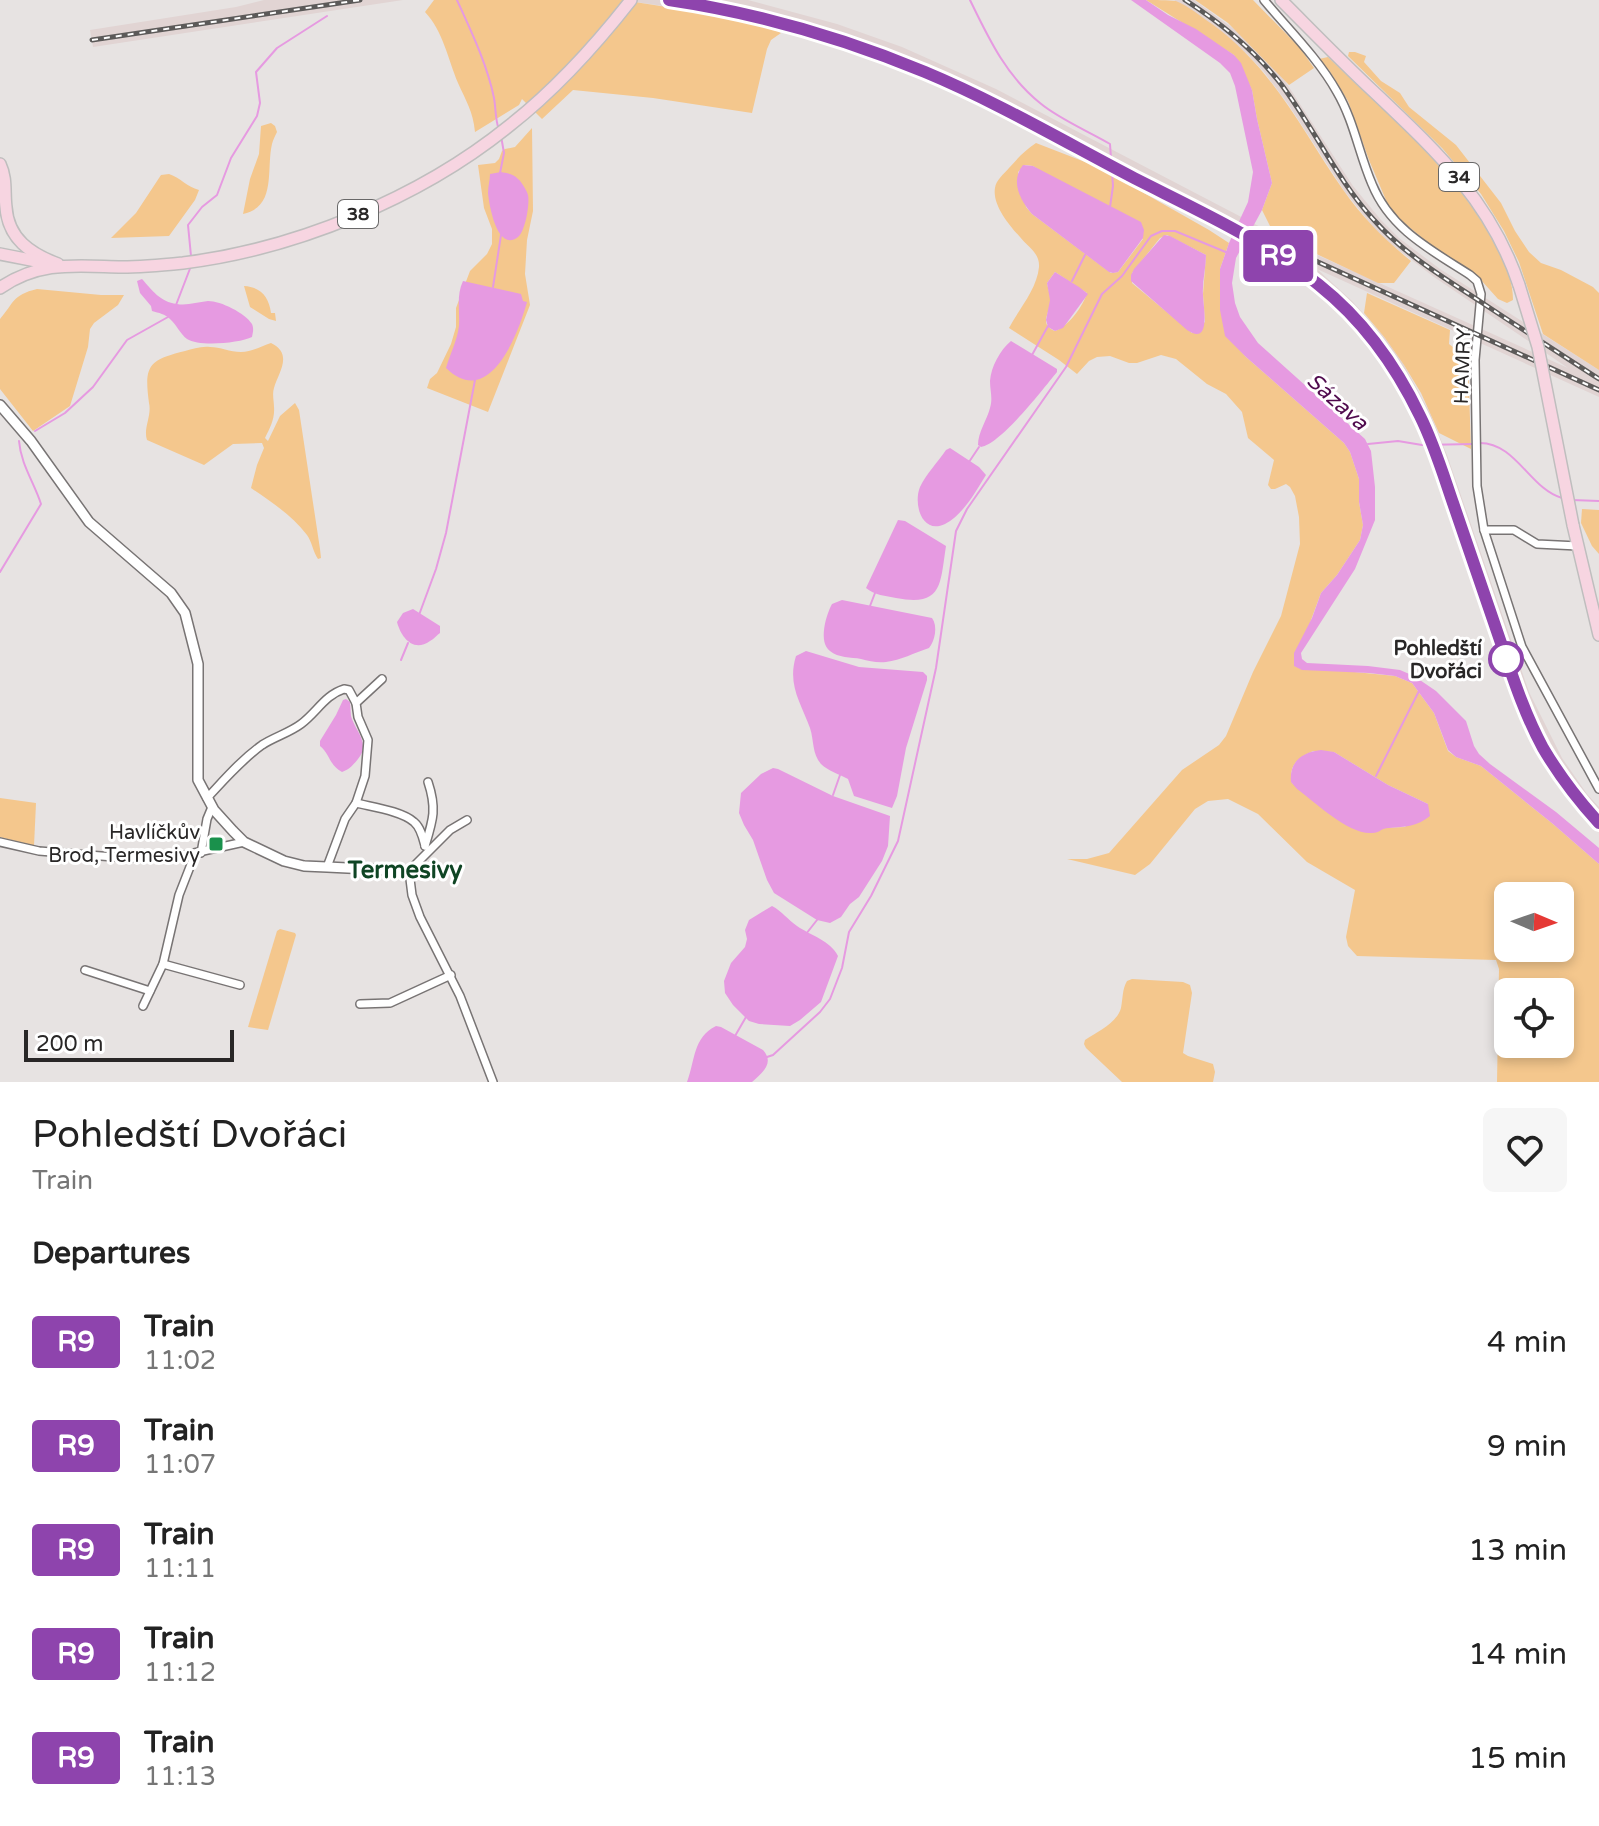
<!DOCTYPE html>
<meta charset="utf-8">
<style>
body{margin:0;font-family:"Varela Round",sans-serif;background:#f6f6f6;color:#222;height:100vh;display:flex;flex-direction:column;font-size:30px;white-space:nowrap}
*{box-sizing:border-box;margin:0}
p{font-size:26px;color:#767676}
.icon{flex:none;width:44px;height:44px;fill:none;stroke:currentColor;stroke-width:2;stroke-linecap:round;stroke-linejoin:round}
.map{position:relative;height:1082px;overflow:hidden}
.details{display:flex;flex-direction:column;background:#fff;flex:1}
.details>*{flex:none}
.badge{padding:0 16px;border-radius:6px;font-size:28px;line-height:52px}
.needle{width:52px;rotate:92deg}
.controls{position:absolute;left:1494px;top:882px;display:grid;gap:16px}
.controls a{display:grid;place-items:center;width:80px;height:80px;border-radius:12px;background:#fff;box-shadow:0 4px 12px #0003;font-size:40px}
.scale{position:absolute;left:24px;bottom:20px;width:210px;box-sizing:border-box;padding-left:8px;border:4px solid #292727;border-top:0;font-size:22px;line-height:28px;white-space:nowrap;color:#292727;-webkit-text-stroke:6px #fff;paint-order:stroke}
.map>.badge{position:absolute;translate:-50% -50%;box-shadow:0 0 0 4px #fff}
h2{padding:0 32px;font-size:30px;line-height:72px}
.round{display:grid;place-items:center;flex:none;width:84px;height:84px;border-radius:12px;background:#f6f6f6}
.headline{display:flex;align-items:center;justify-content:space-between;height:136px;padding:0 32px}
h1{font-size:38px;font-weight:600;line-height:60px}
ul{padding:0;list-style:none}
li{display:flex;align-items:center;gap:24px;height:104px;padding:0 32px}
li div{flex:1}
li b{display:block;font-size:30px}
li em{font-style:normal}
li .badge{min-width:88px;font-weight:700;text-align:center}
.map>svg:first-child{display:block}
.built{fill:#e1d4d3}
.green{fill:#f4c78d;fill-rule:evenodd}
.water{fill:#e69ae1}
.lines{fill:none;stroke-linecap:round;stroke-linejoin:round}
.stream{stroke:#e69ae1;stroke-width:2}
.minor-casing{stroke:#787474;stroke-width:10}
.tertiary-casing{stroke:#787474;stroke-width:12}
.primary-casing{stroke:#bfbebe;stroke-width:14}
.minor{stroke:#fff;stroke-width:7}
.tertiary{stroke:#fff;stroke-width:9}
.primary{stroke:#f7d5e1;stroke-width:11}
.rail-casing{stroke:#5c5a59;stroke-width:5}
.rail{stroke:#fff;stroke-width:2;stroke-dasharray:6;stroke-linecap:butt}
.primary-bridge-casing{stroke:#bfbebe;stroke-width:14;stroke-linecap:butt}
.primary-bridge{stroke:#f7d5e1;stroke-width:11}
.line-casing{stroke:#fff;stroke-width:18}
.line{stroke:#8e44ad;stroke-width:12}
.stop-dot{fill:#fff;stroke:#8e44ad;stroke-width:4}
.poi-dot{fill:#1a914c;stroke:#fff;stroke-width:3}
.labels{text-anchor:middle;stroke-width:6;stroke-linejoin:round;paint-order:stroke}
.shield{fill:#fff;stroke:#696868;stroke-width:2}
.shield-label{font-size:18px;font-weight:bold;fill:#292727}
.street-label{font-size:20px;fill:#292727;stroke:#fff}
.stop-label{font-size:20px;font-weight:bold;fill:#292727;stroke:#fff;text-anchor:end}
.poi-label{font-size:20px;fill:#292727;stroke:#fff;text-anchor:end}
.water-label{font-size:22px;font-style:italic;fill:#500b4e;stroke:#fff}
.quarter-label{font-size:24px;font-weight:bold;fill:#0f4524;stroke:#fff}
</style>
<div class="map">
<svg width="1599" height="1082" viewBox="0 0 1599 1082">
<rect width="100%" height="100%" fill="#e7e3e2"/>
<g class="built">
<path d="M264,0H403L93,47L90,30L236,7Z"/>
<path d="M622,0H748L837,24L902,47L996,89L1295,245L1568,368L1434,277L1392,245L1374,228L1345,192L1288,104L1264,72L1248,55L1219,30L1174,0H1194L1241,34L1285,81L1353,186L1381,220L1399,238L1440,269L1599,370V397L1317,269L1352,301L1385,338L1404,365L1430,413L1447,455L1529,692L1562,758L1587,794L1599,807V832L1574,804L1548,767L1526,724L1505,673L1432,460L1406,401L1372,348L1341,312L1316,290L1283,266L1218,228L988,108L924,78L866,55L764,24L698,11Z"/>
</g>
<g class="green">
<path d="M434,0H622L731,17L764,24L781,33L771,40L767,49L752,113L653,98L573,90L542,119L522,99L519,105L475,132C473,111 466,101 458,83C448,59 443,31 425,12Z"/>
<path d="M1146,0C1155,0 1168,0 1176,1C1189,6 1201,17 1212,24C1275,70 1301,130 1344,191C1363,218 1385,240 1411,261L1394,283H1378L1274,234L1262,210L1272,183L1257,119L1252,90L1234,55Z"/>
<path d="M1195,0H1253L1300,48L1314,68L1289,85L1228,23Z"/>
<path d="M1349,52H1355L1366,56L1364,62L1381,81L1400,93L1409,107L1456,145L1501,203L1515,231L1529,252L1541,263L1561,270L1593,287L1599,293V370L1543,334L1519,262L1504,231L1481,194L1442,148L1348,56Z"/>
<path d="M1328,57C1390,118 1461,173 1499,253C1507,268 1513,283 1513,300L1507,303L1498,299L1481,280L1426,241L1391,212L1369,160L1348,101L1329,70L1319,59Z"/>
<path d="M271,123L275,126L277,132C275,136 273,140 272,144C266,169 277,207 243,214L250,179L259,154L261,126Z"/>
<path d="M532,128L533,211L527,240L525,274L530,305L488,412L427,388L430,379L437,373L451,344L456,327V308L470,271L487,254L492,244V229L484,208L478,165L495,163L499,159L502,151L505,149L515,147Z"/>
<path d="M1036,143L1098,167L1209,230L1229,243L1220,269L1238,348L1246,357L1344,443L1350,452L1359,479V502L1363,525L1360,540L1337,575L1321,593L1294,666L1395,676L1412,683L1434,713L1448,751L1456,757L1481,766L1553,824L1599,864V1082H1497L1499,969L1496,960L1357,956L1348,946L1346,937L1355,890L1307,862L1258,814L1228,799L1208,801L1195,809L1150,864L1135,875L1067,859H1087L1109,853L1182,770L1219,745L1226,736L1253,672L1281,616L1300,544L1299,517L1295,496L1290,487L1286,484L1275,489H1271L1268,485L1274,460L1248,438L1242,412L1226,394L1207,384L1176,359L1161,355L1137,363H1129L1110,356L1097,357L1089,361L1077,374L1059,360L1009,328C1019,309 1037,289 1039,267C1040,253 1028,247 1020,237C1010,226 992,205 995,188C996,180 1004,174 1009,168C1017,159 1025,150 1036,143ZM1025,165L1033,166L1143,239L1118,272L1111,273L1032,214L1026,207L1018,172ZM1167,235L1206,255L1203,294L1205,322L1192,333L1132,283V273L1160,238ZM1055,272L1087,293C1083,306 1069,326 1055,331C1039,324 1049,315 1050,303C1051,296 1048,289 1047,283ZM1313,751L1334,752L1388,785L1428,804L1405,827L1382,828L1347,825L1292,783C1288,765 1298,758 1313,751ZM1508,896H1560V948H1508ZM1508,992H1560V1044H1508Z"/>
<path d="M169,174C181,178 187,187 199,190L195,200L169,236L111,238L136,213L161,175Z"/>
<path d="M244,286C261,287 269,297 271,313H275L276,321L269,319L250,307Z"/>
<path d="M37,289L101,295H124L118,305L94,323L90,329L88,347L70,406L33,431L0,389V319C14,303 12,295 37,289Z"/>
<path d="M1367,293L1450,330L1449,344L1468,359L1471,449L1439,433L1421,393L1404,365L1385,338L1364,313Z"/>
<path d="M271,343C294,354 278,373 274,388C272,394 274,401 274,407C275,419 270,428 265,438L268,441L280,416L295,403L299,410L320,549L321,558L318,559C313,552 312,542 307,535C292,515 271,502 251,488L257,465L264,448L262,443L233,444L204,465L147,440C143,428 152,416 149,403C144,366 148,360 185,351C193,349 201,346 210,347C220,347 230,352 241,352C252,352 261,346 271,343Z"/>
<path d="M1582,509L1599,510V554L1592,546L1581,523Z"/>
<path d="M0,798L36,803L34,846L0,837Z"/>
<path d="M280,929L295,933L296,935L268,1030L248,1027L277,931Z"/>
<path d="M1132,979L1183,982L1190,985L1192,993L1183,1053L1188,1056L1213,1064L1215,1072L1213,1082H1122L1086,1048L1084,1044L1085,1040C1097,1032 1117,1023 1121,1008C1123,998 1122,990 1127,981Z"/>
</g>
<g class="water">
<path d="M1131,0H1146L1168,15L1196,29L1234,55L1241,63L1252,90L1257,119L1272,183L1262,210L1236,258L1232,283L1235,303L1240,317L1258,343L1365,439L1371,451L1375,487V520L1355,569L1301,653L1302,659L1307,663L1368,666L1400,670L1414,676L1436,691L1466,721L1474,746L1479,754L1490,764L1556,812L1599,848V864L1553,824L1481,766L1456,757L1448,750L1434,713L1412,683L1395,676L1369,673L1302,670L1294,666V653L1312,618L1321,593L1337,575L1360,540L1363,525L1359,502V479L1350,452L1344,443L1246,357L1225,336L1220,310V269L1229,243L1248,202L1253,172L1235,86L1230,73L1220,63Z"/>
<path d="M1023,165L1033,166L1141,222L1144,230L1143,238L1118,272L1113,273L1109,272L1032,214C1020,200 1010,181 1023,165Z"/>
<path d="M501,172C506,173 514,174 518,179C521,181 527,191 528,195C530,204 525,232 518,237C497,253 489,204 488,193C488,186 490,180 490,174Z"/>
<path d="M1164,235L1170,236L1206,255C1206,268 1202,282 1203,295C1203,305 1212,347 1187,330L1131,281V275L1134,269Z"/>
<path d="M1055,272L1079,287L1088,294L1063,328L1055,331L1048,327L1046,320L1050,300L1047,283Z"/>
<path d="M142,279C152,290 160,302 177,304C187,306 197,302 208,301C221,301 245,313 252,324C254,329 253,332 252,337C240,343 199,347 187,339C180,334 177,325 170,319C165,314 159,313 152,311L151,306L140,293L137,281Z"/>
<path d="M463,281L521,294L523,301L527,302C518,335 489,410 446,368C450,354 457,341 459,326C460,310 456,296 463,281Z"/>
<path d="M1011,341L1057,369V372C1043,389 1001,444 981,447L978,445C978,432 987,420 990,408C993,398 990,391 990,381C991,367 1000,350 1011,341Z"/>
<path d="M950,448L979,467L986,475C976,491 963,515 945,524C922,535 913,504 920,487C926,474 938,462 946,450Z"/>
<path d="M898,520L905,521L946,546C940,584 943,607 896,598C886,596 874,595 866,588Z"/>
<path d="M842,600L932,618C938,626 935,641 929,648C914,653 901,660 886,662C877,663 869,661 861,659C851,657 838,658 830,651C818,642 826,615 832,604Z"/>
<path d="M413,609L440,626V633C437,635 434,639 430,641C413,653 401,637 397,622L403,613Z"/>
<path d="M806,651L859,667L923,672L927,676V680L906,748L897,796L892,808L854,796L848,779C839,774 828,771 821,764C812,754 814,740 810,728C801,703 787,685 796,656Z"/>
<path d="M346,699L350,702C350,703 351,715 351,716C355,731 371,743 358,759C353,765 350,769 342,772C329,765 330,754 320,746V741L336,715L343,700Z"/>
<path d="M1321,750L1334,752L1388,785L1428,804L1430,816C1418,826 1405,827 1389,828C1381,828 1380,833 1372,833C1349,835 1315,802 1297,789L1291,782C1289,762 1302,752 1321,750Z"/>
<path d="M773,768L778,769L833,796L890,816L888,846L882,861L859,897L850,904L841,917L830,923L817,920L774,893L767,880L753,840L744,825L739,813L741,793L761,774Z"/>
<path d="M772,906C782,911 788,920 797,926C810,935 831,941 838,956L821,1002L800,1020L790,1026L759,1024L749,1021L733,1005L725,993L724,981L731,963L745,947L747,939L745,930L749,920Z"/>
<path d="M716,1026L721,1027L763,1050C775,1063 762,1073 752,1082H687C695,1061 693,1037 716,1026Z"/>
</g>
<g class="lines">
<g class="stream">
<path d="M457,0C471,31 487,64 494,98C496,109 495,119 499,130"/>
<path d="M970,0C988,37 1006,76 1040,103C1059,119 1088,131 1110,144L1113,186L1110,207"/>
<path d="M500,173L504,153L501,136"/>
<path d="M191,256L188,225L202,207L217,195L231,158L257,116L260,103L256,72L277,48L327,16"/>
<path d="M1072,281L1085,255"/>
<path d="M493,287L501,235"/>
<path d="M176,305L191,266"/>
<path d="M1032,355L1048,326"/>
<path d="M35,431L65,413L93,387L127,340L168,317"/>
<path d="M1480,443C1516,443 1530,489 1562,498"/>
<path d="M1368,444L1398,441L1422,445L1473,444"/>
<path d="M969,462L979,447"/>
<path d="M1572,500L1599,501"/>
<path d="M0,572L41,504C34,482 21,465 19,441"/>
<path d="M870,606L875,593"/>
<path d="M419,615L436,569L446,533L475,380"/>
<path d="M401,660L408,643"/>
<path d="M1376,776L1419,691"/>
<path d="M833,795L840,775"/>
<path d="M806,934L817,920"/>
<path d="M735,1036L746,1017"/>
<path d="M767,1057L773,1055L820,1012L830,999L842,968L849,932L871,896L898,841L936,668L956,531L967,509L1066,367L1102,294L1122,276L1151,236L1162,231H1175L1228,253"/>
</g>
<g class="minor-casing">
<g id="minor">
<path d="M1264,0C1288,29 1318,58 1337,92C1354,121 1359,154 1372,184C1390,229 1431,250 1470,275L1477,281L1481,294L1475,360L1477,486L1484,530L1522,647L1599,789"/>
<path d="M1484,530H1514L1537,544L1578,546"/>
<path d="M207,798C224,780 241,760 262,745C274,737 289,733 301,724C317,712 325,695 344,689L349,690L356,703"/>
<path d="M356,803C372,807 402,811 414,822C421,828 423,838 425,846"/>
<path d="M467,820L450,830L409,871L412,895L420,917L460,996L493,1082"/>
<path d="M0,842L39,851L126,858L176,857L244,842"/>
<path d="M425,846C433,820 437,809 428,782"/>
<path d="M201,853L207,819L212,807"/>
<path d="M327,867L345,819L356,803L365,776L368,740L358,717L356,703L382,679"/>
<path d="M163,964L240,985"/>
<path d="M85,970L150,991"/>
<path d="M360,1004L390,1003L451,975"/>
<path d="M143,1006L163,964L179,895L195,854"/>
</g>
</g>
<g class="tertiary-casing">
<path id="tertiary" d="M0,405L31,441L89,522L171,593L185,613L198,664V780L214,810L233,831L244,842L284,861L304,866L327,867L409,871"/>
</g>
<g class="primary-casing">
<g id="primary">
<path d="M1281,0C1311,30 1341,61 1373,91C1435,150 1491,201 1519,285"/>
<path d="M0,164C7,179 4,192 6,207C8,239 31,254 58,264"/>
<path d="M0,254L41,262"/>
<path d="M0,288C40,260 77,266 122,267C143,267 163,265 183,263C296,249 420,198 509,126C555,90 595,46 631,0"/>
<path d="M1573,525L1599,635"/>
</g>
</g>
<use href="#minor" class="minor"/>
<use href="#tertiary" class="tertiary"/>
<use href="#primary" class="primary"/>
<g class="rail-casing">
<g id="rail">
<path d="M668,0C756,13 843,38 925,72C997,102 1065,141 1134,177C1196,210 1263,240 1319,285C1362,320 1396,365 1420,416C1434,444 1443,474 1453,503C1469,550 1485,596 1501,643C1513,678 1525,715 1544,748C1559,775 1578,800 1599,823"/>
<path d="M1185,0C1221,23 1254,50 1281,84C1314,128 1337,180 1374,220C1404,254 1443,277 1481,302C1520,328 1559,353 1599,379"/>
<path d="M92,40L360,0"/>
<path d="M1256,231L1318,262L1599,390"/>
</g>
</g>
<use href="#rail" class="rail"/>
<g class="primary-bridge-casing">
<path id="primary-bridge" d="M1519,285L1538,347L1573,525"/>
</g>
<use href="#primary-bridge" class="primary-bridge"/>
</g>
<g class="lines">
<g class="line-casing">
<path id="line" d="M669,0C757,13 843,38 925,72C997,102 1065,142 1134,178C1197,210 1264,240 1319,285C1363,320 1396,366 1420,416C1434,444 1443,474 1453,503C1469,550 1485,596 1501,643C1513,678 1525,715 1543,748C1559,775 1578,800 1599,823"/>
</g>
<use href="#line" class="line"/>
</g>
<circle class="stop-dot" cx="1506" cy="659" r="16"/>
<rect class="poi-dot" x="208" y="836" width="16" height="16" rx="4"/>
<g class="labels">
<g class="shield">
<rect x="1439" y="163" width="40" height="28" rx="6"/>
<rect x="338" y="200" width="40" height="28" rx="6"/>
</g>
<g class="shield-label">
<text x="1459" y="183">34</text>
<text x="358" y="220">38</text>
</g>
<g class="street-label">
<text transform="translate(1462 366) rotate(-88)" y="7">HAMRY</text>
</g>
<g class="stop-label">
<text x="1482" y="655">Pohledští<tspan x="1482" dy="23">Dvořáci</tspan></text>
</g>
<g class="poi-label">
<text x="200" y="839">Havlíčkův<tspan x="200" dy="23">Brod, Termesivy</tspan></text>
</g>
<g class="water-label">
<text transform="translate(1338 401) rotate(42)" y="8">Sázava</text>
</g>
<g class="quarter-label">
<text x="405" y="878">Termesivy</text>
</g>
</g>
</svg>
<div class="controls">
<a><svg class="needle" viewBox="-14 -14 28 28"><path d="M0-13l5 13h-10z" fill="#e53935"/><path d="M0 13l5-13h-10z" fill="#767676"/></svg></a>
<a><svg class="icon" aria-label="locate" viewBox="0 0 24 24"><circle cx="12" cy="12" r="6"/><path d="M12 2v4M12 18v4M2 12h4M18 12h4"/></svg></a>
</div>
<div class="scale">200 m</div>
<b class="badge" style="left:1278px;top:256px;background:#8e44ad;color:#fff">R9</b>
</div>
<section class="details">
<div class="headline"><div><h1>Pohledští Dvořáci</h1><p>Train</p></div><a class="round"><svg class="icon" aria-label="heart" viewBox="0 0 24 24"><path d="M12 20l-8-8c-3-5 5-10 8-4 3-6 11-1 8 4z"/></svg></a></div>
<h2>Departures</h2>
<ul>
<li><span class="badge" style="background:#8e44ad;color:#fff">R9</span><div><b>Train</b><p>11:02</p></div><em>4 min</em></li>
<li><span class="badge" style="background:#8e44ad;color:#fff">R9</span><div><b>Train</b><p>11:07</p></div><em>9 min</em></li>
<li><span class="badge" style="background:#8e44ad;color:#fff">R9</span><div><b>Train</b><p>11:11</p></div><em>13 min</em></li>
<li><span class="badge" style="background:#8e44ad;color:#fff">R9</span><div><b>Train</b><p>11:12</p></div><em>14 min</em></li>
<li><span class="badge" style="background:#8e44ad;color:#fff">R9</span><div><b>Train</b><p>11:13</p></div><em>15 min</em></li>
</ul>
</section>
